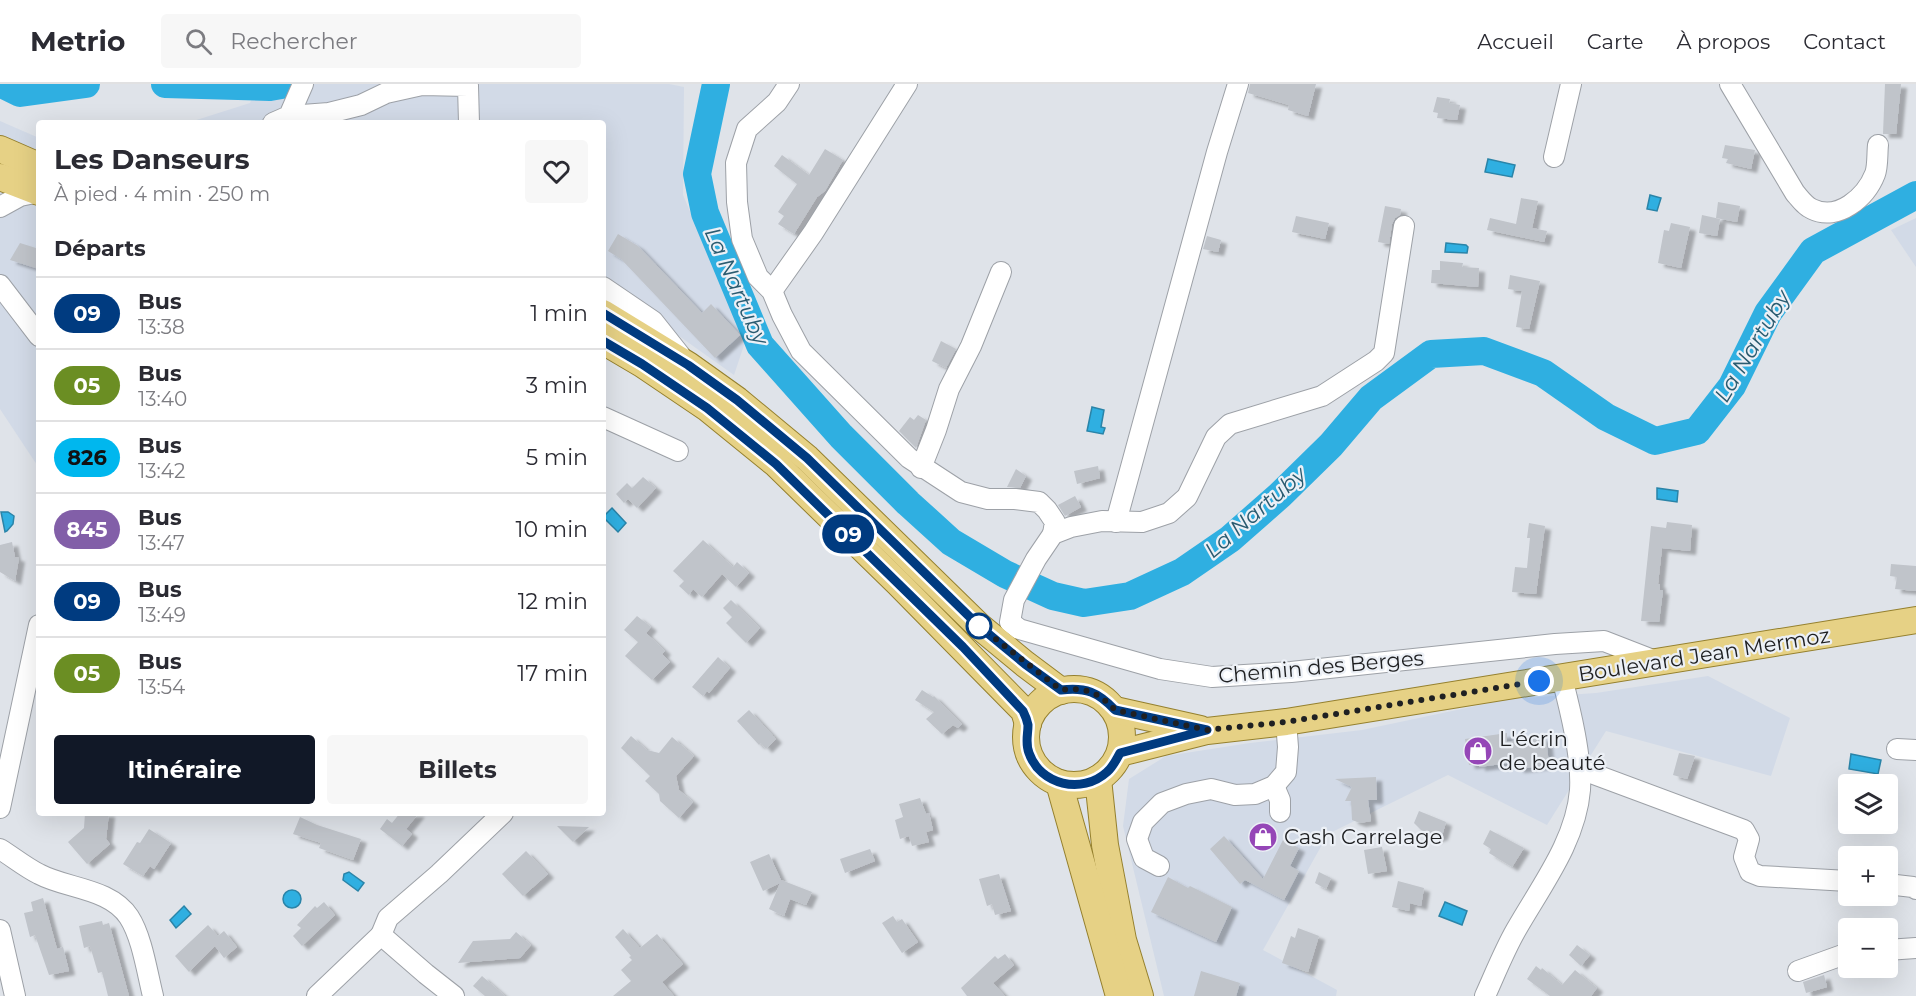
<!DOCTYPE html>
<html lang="fr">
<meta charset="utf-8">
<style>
body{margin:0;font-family:Montserrat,sans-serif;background:#f7f7f7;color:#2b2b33;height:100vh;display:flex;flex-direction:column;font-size:22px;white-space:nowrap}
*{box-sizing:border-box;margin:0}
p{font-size:20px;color:#7c7c81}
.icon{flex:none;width:33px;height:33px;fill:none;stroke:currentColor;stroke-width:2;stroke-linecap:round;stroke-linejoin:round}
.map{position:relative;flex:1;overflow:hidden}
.drawer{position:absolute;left:36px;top:36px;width:570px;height:696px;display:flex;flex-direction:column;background:#fff;border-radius:6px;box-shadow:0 6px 24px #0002}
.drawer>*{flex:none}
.badge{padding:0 12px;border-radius:20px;font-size:21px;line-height:39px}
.tools{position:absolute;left:1838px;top:690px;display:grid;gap:12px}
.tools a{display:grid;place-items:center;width:60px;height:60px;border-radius:6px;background:#fff;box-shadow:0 6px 24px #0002;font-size:30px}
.you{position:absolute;width:30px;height:30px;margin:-15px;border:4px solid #fff;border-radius:50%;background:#1a73e8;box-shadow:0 0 0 9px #1a73e833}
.map>.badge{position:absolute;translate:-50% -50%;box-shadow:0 0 0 3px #fff}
h2{padding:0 18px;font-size:22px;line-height:54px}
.round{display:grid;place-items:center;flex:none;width:63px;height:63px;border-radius:6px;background:#f7f7f7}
.summary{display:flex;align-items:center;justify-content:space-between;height:102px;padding:0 18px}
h1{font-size:28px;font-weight:700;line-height:45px}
.primary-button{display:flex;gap:12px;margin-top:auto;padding:12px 18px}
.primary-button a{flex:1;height:69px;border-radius:6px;background:#111827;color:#fff;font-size:24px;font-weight:700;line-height:69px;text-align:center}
.primary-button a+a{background:#f7f7f7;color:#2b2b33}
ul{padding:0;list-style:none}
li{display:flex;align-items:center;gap:18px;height:72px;padding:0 18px;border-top:2px solid #e1e1e2}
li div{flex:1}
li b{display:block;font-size:22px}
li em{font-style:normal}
li .badge{min-width:66px;font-weight:700;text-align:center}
header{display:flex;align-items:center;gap:36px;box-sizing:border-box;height:84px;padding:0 30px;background:#fff;border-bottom:2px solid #e1e1e2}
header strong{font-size:28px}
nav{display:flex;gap:33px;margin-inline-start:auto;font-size:21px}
.search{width:420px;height:54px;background:#f7f7f7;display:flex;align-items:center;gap:15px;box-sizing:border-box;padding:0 21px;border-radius:6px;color:#7c7c81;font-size:22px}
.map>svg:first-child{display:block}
.built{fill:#d2dae7}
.water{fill:#2fafe1;stroke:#2a84a8;stroke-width:1.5}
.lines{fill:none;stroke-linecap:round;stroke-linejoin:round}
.river{stroke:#2fafe1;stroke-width:28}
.building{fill:#c0c4ca;filter:url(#shadow)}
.minor-casing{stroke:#9da1a7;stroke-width:22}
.major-casing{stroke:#95802e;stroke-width:28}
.minor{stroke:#fff;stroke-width:20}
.major{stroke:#e6d185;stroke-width:26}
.line-casing{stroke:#fff;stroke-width:14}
.line{stroke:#003b80;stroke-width:9}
.walk{stroke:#1f2022;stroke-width:6;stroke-dasharray:0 10.8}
.stop-dot{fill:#fff;stroke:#003b80;stroke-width:3}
.labels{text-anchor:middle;stroke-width:4.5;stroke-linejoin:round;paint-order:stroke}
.street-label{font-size:21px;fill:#1f2022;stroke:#ecf0f6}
.poi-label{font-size:21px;fill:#1f2022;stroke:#ecf0f6;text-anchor:start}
.water-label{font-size:22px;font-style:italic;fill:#2a5b70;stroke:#ecf0f6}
</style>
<header>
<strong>Metrio</strong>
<div class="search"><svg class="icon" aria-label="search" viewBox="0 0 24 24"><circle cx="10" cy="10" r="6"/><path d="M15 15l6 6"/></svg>Rechercher</div>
<nav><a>Accueil</a><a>Carte</a><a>À propos</a><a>Contact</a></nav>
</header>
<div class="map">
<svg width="1916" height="912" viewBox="0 0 1916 912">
<defs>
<filter id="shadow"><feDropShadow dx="6" dy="4" stdDeviation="1.5" flood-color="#0004"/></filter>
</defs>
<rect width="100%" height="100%" fill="#dfe3e9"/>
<g class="built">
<path d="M258,0H669L684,3L683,111L745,258L734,291L603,198V39H187L250,19Z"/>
<path d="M0,37L39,54V384L0,325Z"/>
<path d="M1916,134V183L1891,146Z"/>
<path d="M1708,592L1790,634L1771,692L1606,647L1547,741L1448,691L1328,750L1263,866L1337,906L1336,912H1164L1123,742L1129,695L1166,672L1250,659L1362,646L1509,615L1596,609Z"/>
</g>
<g class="water">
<path d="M1488,75L1515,81L1512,93L1485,88Z"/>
<path d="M1650,111L1661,114L1657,127L1647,125Z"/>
<path d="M1446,159L1466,161L1468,163L1467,169L1445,168Z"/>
<path d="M1092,323L1104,326L1101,343L1105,344L1103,350L1087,347Z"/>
<path d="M1657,404L1678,407L1677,418L1657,415Z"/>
<path d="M612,424L626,439L618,448L603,433Z"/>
<path d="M1,428H8L14,432L13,440L7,447L5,448Z"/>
<path d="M1851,670L1881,676L1878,690L1849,685Z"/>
<path d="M349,788L364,799L358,807L343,796L344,790Z"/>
<circle cx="292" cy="815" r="9"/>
<path d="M1445,818L1467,827L1462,841L1439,832Z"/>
<path d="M184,822L191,830L176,844L170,836Z"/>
</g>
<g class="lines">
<g class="river">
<path d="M2,0L20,9L86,0"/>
<path d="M165,0L270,3L287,0"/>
<path d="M716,0L697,90L705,129L760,261L841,352L908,419L951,458L1005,490L1053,512L1084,519L1130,512L1182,488L1230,455L1280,411L1331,361L1371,314L1431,270L1484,267L1543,289L1606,333L1655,357L1697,347L1732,302L1768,229L1813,167L1916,111"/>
</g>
</g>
<g class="building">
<path d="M1250,0H1316L1308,32L1288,26L1289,21L1248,9Z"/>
<path d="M1885,0H1901L1896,50H1883Z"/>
<path d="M1437,13L1450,15L1449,19L1460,21L1457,36L1437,34L1438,29L1433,28Z"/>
<path d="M1725,61L1755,66L1751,85L1726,79L1728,75L1722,74Z"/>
<path d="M825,65L843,76L825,107L817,113L794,150L778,140L784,132L778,128L797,100L774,82L782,71L809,91Z"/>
<path d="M1521,114L1538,117L1532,144L1547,147L1544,158L1487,146L1490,134L1516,140Z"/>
<path d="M1718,118L1740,122L1737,138L1716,134Z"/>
<path d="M1385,122L1401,125L1400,131L1395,134L1392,140L1389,160L1378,158Z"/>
<path d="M1702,131L1720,135L1717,152L1699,149Z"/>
<path d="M1296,132L1329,139L1325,155L1292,148Z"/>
<path d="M1671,139L1690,143L1681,184L1658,179L1664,146L1669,147Z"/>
<path d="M618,150L638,162L702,229L711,220L740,251L715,274L621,175L608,167Z"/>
<path d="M1207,152L1221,156L1218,168L1203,165Z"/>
<path d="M20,159L39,165V185L10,176Z"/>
<path d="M1440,177L1463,179L1462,183L1479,184L1478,203L1431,199L1432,186H1440Z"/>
<path d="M1510,191L1540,197L1529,245L1516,243L1522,207L1508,205Z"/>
<path d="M941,257L956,265L946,284L932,277Z"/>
<path d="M918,331L926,336L916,364L899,347L910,333L914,336Z"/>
<path d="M1098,382L1100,394L1077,400L1074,387Z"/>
<path d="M1016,385L1026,392L1020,404L1007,403Z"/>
<path d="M643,393L656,404L637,424L628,415L624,419L616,410L627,399L632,404Z"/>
<path d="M1075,412L1081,423L1065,432L1058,421Z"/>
<path d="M1667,438L1692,441L1690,467L1662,464L1658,500H1660V506H1663L1659,538L1641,537L1651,442L1666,444Z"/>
<path d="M1529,439L1545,442L1536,510L1512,508L1515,483L1527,484L1530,454H1527Z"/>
<path d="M703,456L733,483L737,478L749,489L736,503L722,490L702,513L693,505L689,511L679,502L684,497L673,487Z"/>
<path d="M12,458L15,473L19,474L15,497L0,488V461Z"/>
<path d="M1891,480L1916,482V507L1895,505L1897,493L1890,492Z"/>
<path d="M731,516L760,544L746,559L726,539L732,533L723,524Z"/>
<path d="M637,532L651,543L646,549L665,567L662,570L670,578L652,596L625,572L638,558L624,546Z"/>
<path d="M718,573L730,584L709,609L707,607L703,612L692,603Z"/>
<path d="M922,606L933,613L934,612L962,640L958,644L953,641L942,650L926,635L934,628L915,616Z"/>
<path d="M749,626L776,655L766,665L761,659L759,661L737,637Z"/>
<path d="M1507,649V658L1546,653L1549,681L1518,685L1517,678L1479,683V680L1469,681L1465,655Z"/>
<path d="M631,652L647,666L659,669L672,653L694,672L676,692L679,706L693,718L679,734L660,717L659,710L645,697L650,692L621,664Z"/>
<path d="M1679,669L1695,672L1687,695L1673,691Z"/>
<path d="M1376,693L1377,716H1368L1371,737L1360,739L1352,736L1351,717H1345L1352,703L1335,695Z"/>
<path d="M920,714L926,730L929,729L933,746L926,748L929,758L912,762L909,752L900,755L895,736L903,733L899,720Z"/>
<path d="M1419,727L1446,738L1442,752L1431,756L1414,739Z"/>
<path d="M85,729H109L106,755L110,760L87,780L68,758L84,744Z"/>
<path d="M400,729H419L406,745L412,750L402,762L380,745L387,735L392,739Z"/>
<path d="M300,733L317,741L361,755L353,776L319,764L321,759L293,750Z"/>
<path d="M557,742L589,743L573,758Z"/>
<path d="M149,745L171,759L154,785L150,782L143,792L123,780L137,758L140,759Z"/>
<path d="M1490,746L1524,764L1512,783L1489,769L1491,765L1483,760Z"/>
<path d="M1224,752L1263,795L1283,756L1299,764L1290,782L1299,787L1284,816L1245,796L1240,800L1210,765Z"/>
<path d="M1382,763L1387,787L1368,790L1364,766Z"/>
<path d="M870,765L875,777L845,789L840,775Z"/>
<path d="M526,767L548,790L523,812L502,790Z"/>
<path d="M769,770L781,796L812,808L806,821L790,815L784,832L769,825L780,799L763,807L750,778Z"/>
<path d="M1319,788L1331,794L1326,805L1315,799Z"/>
<path d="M999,790L1011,827L995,831L992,820L987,822L979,795Z"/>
<path d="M1168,793L1188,804L1190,802L1232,823L1216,858L1151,828Z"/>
<path d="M1398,797L1424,804L1421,822L1410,819L1409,827L1392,823Z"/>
<path d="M43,814L57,865L63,863L69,887L49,891L35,851L30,853L24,829L33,827L31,818Z"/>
<path d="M324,818L335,831L302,862L293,852L301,844L297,841L315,822L317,824Z"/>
<path d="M893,832L897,838L902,835L918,858L902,869L882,839Z"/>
<path d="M102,837L103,841L109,839L129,912H108L102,888L98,889L90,862L84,864L79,842Z"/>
<path d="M208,841L218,852L224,847L237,863L224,874L215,862L189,888L175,872Z"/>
<path d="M1298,844L1319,852L1308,888L1282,879L1291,852L1295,854Z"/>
<path d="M623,845L640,864L657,850L683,880L662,898L674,912H613L631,897L621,886L632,876L629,873L631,872L615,853Z"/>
<path d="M516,848L531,861L520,874L458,879L473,857L510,855Z"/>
<path d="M1577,861L1590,871L1581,882L1569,871Z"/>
<path d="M1005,870L1014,881L993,899L1005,912H967L961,904L995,872L998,875Z"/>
<path d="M1536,882L1541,886L1542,884L1562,901L1575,886L1597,904L1591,912H1550L1527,895Z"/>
<path d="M1201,887L1240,899L1236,912H1194Z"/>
<path d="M1824,891L1827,903L1806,909L1803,898Z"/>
<path d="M482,892L505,912H485L473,902Z"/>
</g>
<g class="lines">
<g class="minor-casing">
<g id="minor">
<path d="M789,0L777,18L747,45L736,79L737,118L742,155L758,193L772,207L782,231L801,267L909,374L961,408L988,415H1015L1039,418L1047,426L1055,438L1053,450"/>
<path d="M1730,0L1795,109C1801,116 1805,122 1812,125C1838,138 1866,113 1875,90C1878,82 1877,70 1878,61"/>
<path d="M289,32L329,29L361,21L386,9L422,1L468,2L469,39"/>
<path d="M273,39L289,32L303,0"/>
<path d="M1554,73L1571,0"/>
<path d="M0,123L20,112L39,108"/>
<path d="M1404,142L1384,269L1376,277L1322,312L1230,340L1216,353L1187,413L1169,429L1142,438L1102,437L1071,443L1053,450L1036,475L1014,516L1010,538L1019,545L1160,585L1212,593L1291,588L1555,560L1604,557L1658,578"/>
<path d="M0,201L39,252"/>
<path d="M603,203L653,237L680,271"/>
<path d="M772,207L813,149L907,0"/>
<path d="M603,333L678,367"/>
<path d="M921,384L936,346L949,305L971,262L1001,188"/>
<path d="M1116,438L1217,68L1238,0"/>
<path d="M1897,665L1916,666"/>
<path d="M1580,685L1744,746L1749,755L1744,773L1750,788L1760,792L1848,797"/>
<path d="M1274,702L1280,716V728"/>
<path d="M0,724L39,541"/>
<path d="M0,765C13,773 25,783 39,790C67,805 110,804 129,833C142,853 147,888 153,912"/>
<path d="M1159,782L1144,774L1137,755L1143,738L1162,719L1186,710L1211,705L1235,711L1255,710L1274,702L1286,688L1288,663L1286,638"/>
<path d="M1887,800L1913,803L1916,805"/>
<path d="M0,846L15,912"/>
<path d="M381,851L388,834L439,790L503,729"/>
<path d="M1887,866L1916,864"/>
<path d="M1798,887L1848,869"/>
<path d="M317,912L381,851L426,890L454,912"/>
<path d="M1485,912C1495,890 1504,867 1516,846C1541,802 1576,757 1580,706C1582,673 1570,625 1562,594"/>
</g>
</g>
<g class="major-casing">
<g id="major">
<path d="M0,65L39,82"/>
<path d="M0,93L39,108"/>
<path d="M603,229L688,281L737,316L807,374L979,542L1025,580L1061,607"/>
<path d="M603,257L642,280L707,324L776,380L898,499L1024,627L1028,640"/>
<circle cx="1074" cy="653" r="48"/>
<path d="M1115,626L1200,645"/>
<path d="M1120,669L1207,647L1286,638L1916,536"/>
<path d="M1098,695L1105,761L1123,856L1140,912"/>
<path d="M1059,699L1119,912"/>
</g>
</g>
<use href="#minor" class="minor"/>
<use href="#major" class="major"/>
</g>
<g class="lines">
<g class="line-casing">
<path id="line" d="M603,229L688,281L737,316L807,374L979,542L1025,580L1061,606C1086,603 1098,608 1115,626L1207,646L1120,669C1116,676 1113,683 1107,688C1082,711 1040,701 1029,669C1025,659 1028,651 1028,641C1027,636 1025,631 1023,627L963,563L776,380L707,324L642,280L603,257"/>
</g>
<use href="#line" class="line"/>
<path class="walk" d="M979,542L1061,606C1086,603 1098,608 1115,626L1207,646L1286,638L1539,597"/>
</g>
<defs>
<g id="shop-disc" transform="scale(1.5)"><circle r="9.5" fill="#9546b7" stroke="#ecf0f6"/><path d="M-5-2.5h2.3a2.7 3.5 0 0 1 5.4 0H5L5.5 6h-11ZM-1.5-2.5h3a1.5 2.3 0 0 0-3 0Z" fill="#fff"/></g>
</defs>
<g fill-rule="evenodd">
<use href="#shop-disc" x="1478" y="667"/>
<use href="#shop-disc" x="1263" y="753"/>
</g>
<circle class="stop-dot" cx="979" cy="542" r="12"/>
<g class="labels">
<g class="street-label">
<text transform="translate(1704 571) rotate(-9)" y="7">Boulevard Jean Mermoz</text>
<text transform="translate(1321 583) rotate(-5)" y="7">Chemin des Berges</text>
</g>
<g class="poi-label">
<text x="1499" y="662">L'écrin<tspan x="1499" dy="24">de beauté</tspan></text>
<text x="1284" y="760">Cash Carrelage</text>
</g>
<g class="water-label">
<text transform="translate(737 202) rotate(66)" y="8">La Nartuby</text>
<text transform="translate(1752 262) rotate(-59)" y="8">La Nartuby</text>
<text transform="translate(1255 428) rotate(-41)" y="8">La Nartuby</text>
</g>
</g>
</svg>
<div class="tools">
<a><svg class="icon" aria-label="layers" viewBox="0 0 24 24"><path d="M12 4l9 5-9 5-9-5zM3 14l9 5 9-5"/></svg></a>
<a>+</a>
<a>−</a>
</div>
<div class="you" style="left:1539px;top:597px"></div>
<b class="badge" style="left:848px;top:450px;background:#003b80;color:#fff">09</b>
<section class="drawer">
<div class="summary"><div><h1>Les Danseurs</h1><p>À pied · 4 min · 250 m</p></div><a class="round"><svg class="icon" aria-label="heart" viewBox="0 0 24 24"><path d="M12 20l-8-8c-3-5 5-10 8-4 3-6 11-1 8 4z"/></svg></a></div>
<h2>Départs</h2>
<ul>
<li><span class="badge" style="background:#003b80;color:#fff">09</span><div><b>Bus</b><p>13:38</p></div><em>1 min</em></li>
<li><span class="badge" style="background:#6b8e23;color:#fff">05</span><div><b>Bus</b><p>13:40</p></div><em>3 min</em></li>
<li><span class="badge" style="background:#00b7ee;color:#111">826</span><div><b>Bus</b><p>13:42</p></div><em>5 min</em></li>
<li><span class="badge" style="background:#825fa8;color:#fff">845</span><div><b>Bus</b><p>13:47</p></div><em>10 min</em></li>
<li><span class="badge" style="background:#003b80;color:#fff">09</span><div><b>Bus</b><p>13:49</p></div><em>12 min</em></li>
<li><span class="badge" style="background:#6b8e23;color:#fff">05</span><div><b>Bus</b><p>13:54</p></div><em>17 min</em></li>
</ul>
<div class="primary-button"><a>Itinéraire</a><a>Billets</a></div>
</section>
</div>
